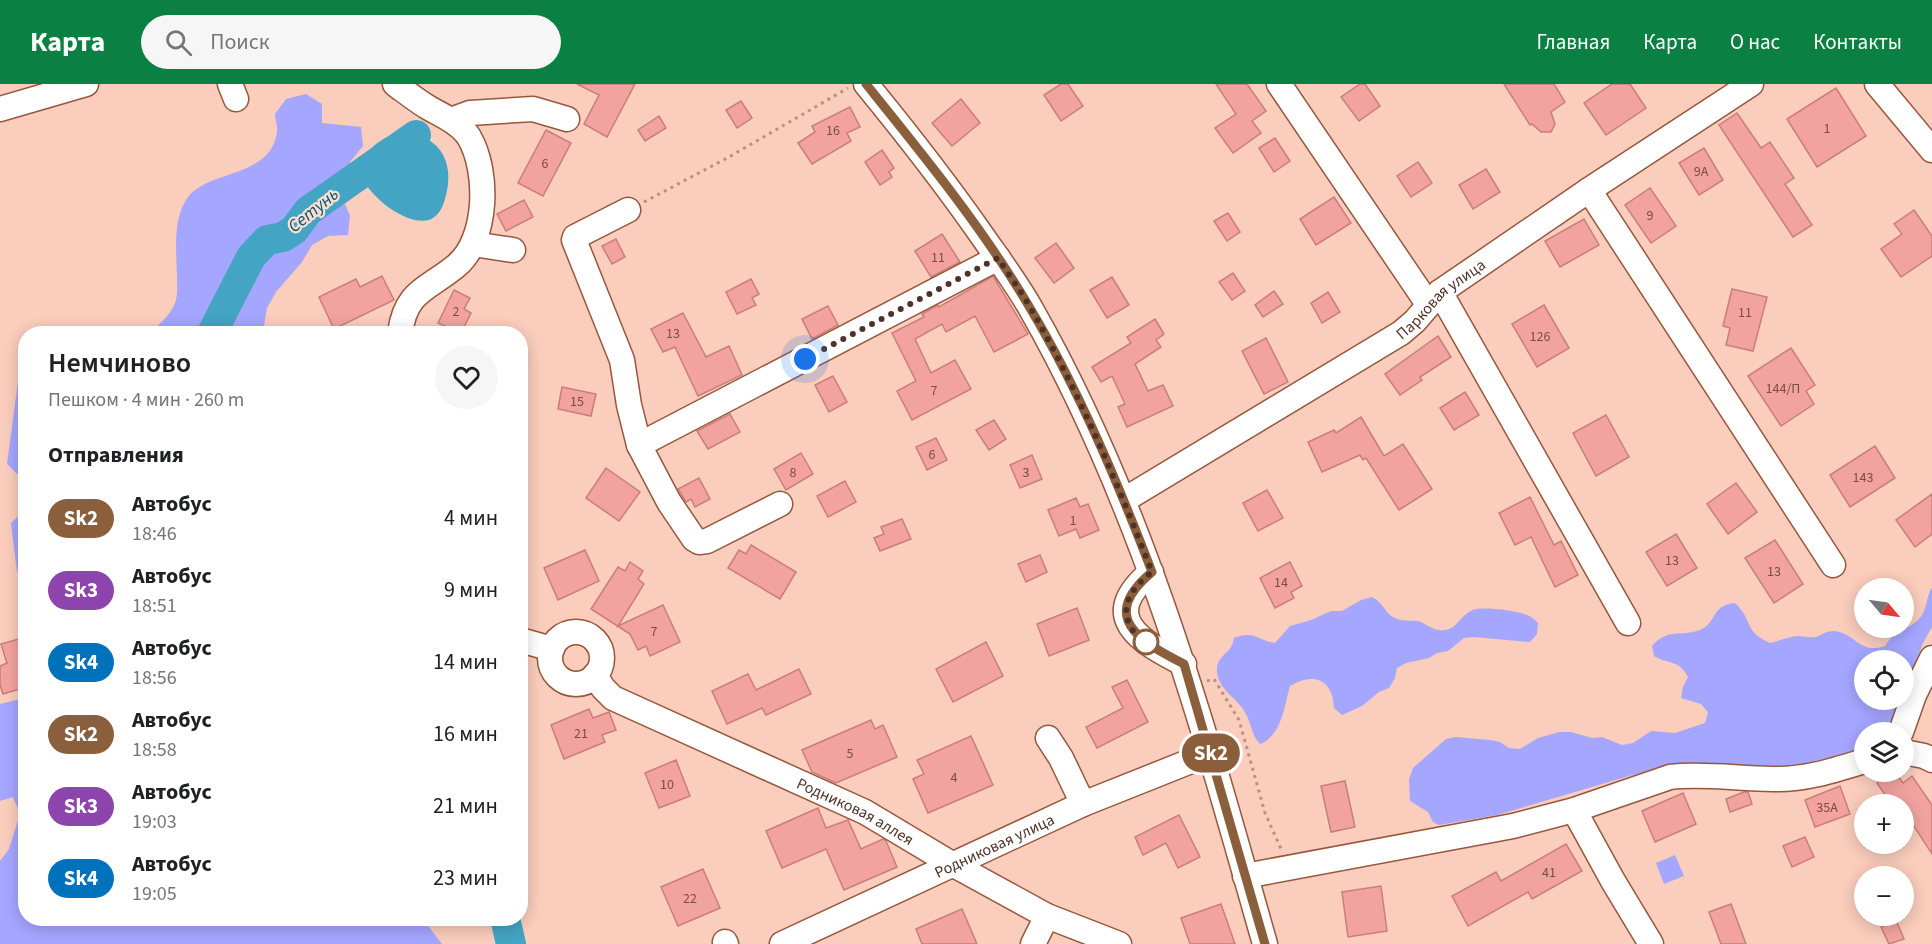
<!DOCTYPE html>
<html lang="ru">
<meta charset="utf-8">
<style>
body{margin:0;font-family:"Source Sans 3",sans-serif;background:#f6f6f6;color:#202124;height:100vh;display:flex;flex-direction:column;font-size:22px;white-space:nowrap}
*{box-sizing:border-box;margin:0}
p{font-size:20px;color:#757577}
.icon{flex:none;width:33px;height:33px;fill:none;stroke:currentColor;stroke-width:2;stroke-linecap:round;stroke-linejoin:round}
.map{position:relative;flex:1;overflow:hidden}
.sheet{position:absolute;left:18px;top:242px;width:510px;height:600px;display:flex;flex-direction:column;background:#fff;border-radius:24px;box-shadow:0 3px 15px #0003}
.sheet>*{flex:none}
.badge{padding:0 12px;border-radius:20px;font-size:21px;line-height:39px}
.needle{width:39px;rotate:119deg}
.controls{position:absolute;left:1854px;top:494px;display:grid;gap:12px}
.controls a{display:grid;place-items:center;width:60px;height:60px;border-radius:50%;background:#fff;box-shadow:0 3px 15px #0003;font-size:30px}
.you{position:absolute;width:30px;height:30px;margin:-15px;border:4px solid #fff;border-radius:50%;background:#1a73e8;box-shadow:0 0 0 9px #1a73e833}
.map>.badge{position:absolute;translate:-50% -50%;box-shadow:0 0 0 3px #fff}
h2{padding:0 30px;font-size:22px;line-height:54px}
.round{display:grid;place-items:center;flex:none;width:63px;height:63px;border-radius:32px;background:#f6f6f6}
.overview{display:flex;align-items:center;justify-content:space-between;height:102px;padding:0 30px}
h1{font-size:28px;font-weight:600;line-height:45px}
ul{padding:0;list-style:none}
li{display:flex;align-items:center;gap:18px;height:72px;padding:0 30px}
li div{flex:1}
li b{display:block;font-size:22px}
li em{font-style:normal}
li .badge{min-width:66px;font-weight:700;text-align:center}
header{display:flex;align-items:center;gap:36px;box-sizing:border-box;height:84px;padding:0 30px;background:#0b8043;color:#fff}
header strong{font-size:28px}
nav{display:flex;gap:33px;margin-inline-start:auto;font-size:21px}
.search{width:420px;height:54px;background:#f6f6f6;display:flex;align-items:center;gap:15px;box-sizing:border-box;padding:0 21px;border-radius:33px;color:#757577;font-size:22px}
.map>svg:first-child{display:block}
.green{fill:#a5a6ff}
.water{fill:#44a4c3}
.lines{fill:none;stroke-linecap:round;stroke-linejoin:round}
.river{stroke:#44a4c3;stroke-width:30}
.building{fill:#f2a3a0;stroke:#c97e7b;stroke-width:1.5}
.minor-casing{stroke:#97573d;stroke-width:27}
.path{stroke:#b89182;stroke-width:3;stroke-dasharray:3 4.5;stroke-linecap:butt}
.minor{stroke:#fff;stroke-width:24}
.line-casing{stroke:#fff;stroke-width:14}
.line{stroke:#8b5e3c;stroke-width:9}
.walk{stroke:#4f3227;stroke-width:6;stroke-dasharray:0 10.8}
.stop-dot{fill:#fff;stroke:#8b5e3c;stroke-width:3}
.labels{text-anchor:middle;stroke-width:4.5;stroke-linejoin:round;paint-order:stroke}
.number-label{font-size:14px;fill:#784e45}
.street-label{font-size:16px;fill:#4f3227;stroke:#fcded2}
.water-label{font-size:18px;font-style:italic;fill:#00576c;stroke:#fcded2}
</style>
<header>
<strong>Карта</strong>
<div class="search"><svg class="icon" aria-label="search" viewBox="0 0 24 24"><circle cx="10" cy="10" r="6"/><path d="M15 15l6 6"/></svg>Поиск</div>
<nav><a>Главная</a><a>Карта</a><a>О нас</a><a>Контакты</a></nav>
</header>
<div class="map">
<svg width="1932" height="860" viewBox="0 0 1932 860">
<rect width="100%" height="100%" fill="#facdbc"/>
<g class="green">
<path d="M306,10L322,20V39L361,43L363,62L350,78L343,96V115L350,132L348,151L328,152L312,161L302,178L276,208L267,224L264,242L269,249H150C157,242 167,234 172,225C179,214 177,202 177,190C176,166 173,133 188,113C210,85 271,94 277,48C278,43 275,36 275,30L286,15Z"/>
<path d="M25,285V398L7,380L19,290Z"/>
<path d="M25,426V485L17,488L11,439Z"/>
<path d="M1932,503V543L1923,559L1904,607V576H1864V615H1900L1887,648H1864V664C1841,672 1814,687 1790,682L1670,680L1497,731L1439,741L1433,738L1428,728L1410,717L1409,695L1413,684L1446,655L1456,653L1490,656L1500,658L1509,664L1520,665L1538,654L1559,648H1571L1592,654L1602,653L1622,661L1633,659L1651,647L1675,649L1705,639L1708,628L1701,620L1681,614L1683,603L1688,593C1679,575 1669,581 1654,572L1652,562C1667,544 1681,553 1700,546C1717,539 1711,521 1735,519C1754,537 1743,547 1770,559C1779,557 1788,553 1797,552C1803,552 1810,554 1816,553C1821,551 1827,547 1833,547C1855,548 1859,571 1885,562C1897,543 1908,547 1919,535C1927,527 1926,512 1932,503Z"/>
<path d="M1372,513C1384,519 1385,530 1395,534C1402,538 1410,536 1418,537C1425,539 1431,545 1439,546C1458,548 1458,532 1473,526C1483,522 1522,527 1531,533C1534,535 1536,537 1538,539L1537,550L1530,558L1474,553L1464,554L1448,567L1437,569L1429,574L1406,579L1397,584L1395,594L1389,604L1379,608L1362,622L1342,631L1334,624C1333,595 1313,588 1290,602C1284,623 1282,651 1260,660C1251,650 1252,641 1246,630C1238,614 1218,606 1217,587C1216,574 1226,571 1231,563C1233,560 1233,557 1234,554C1254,546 1257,556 1275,559L1290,542L1311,536L1331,527H1342L1361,516Z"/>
<path d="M25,614L26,834H422L442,860H0V777L9,765L20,730L13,713L0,717V620Z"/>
<path d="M1675,771L1684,792L1664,800L1656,779Z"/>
</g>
<path class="water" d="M395,49C402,50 411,49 418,51C448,61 453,89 445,115C443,123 438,133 429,136C417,139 404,133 394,127C380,118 368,106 360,91C367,65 371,61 395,49Z"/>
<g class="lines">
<g class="river">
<path d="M212,249L251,173L267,156L283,153L294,146L308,127L416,51"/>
<path d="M505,834L511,860"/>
</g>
</g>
<g class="building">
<path d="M577,0H635L607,53L584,40L599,11Z"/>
<path d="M1061,0H1068L1083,22L1061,37L1044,11Z"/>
<path d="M1216,0H1247L1266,27L1252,37L1261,49L1233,69L1215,44L1236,30Z"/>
<path d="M1360,0H1365L1380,22L1359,37L1341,13Z"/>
<path d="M1504,0H1554L1565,18L1551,28L1555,40L1551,48H1541L1532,40L1530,41Z"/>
<path d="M1612,0H1630L1646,24L1606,51L1584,19Z"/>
<path d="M1836,4L1866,52L1817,83L1787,35Z"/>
<path d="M961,15L980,39L952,62L932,39Z"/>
<path d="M741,17L752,34L737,44L726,26Z"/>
<path d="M850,23L860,43L847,49L851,57L812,80L798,59L815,48L812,42Z"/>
<path d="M1737,29L1761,64L1770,58L1794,94L1785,100L1812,141L1793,153L1719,41Z"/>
<path d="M659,32L666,44L645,57L638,46Z"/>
<path d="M546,46L571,59L543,112L518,99Z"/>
<path d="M1275,54L1290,77L1274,88L1259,64Z"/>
<path d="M1704,64L1723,96L1699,111L1679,79Z"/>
<path d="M882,66L894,84L889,88L892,93L880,101L865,78Z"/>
<path d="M1418,78L1432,99L1411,113L1397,92Z"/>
<path d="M1486,85L1500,108L1473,125L1459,101Z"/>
<path d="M1650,104L1676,142L1651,159L1625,121Z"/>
<path d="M1334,113L1351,139L1316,161L1300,135Z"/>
<path d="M524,116L533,133L506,147L497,130Z"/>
<path d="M1914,126L1932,152V172L1901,193L1881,165L1902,150L1894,140Z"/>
<path d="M1228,129L1240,148L1227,157L1214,137Z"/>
<path d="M1584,135L1599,161L1560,183L1545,157Z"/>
<path d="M942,150L960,178L931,193L915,167Z"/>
<path d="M616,155L625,173L612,180L602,162Z"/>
<path d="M1056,159L1074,184L1054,199L1035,174Z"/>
<path d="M1233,189L1245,207L1232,216L1219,198Z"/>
<path d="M382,192L394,216L334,245L319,213L356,195L360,203Z"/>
<path d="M993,192L1028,250L994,268L975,232L946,248L942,240L915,255L931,289L955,276L971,305L912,336L897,307L916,297L892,249L924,233L922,230L938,221L939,223Z"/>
<path d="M1112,193L1129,221L1107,234L1090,206Z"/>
<path d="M751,195L759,210L752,214L756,221L737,230L726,208Z"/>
<path d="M1732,205L1767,213L1753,267L1726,261L1730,244L1723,242Z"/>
<path d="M454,206L470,214L464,225L471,229L461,249L438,239Z"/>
<path d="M1274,207L1283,220L1263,233L1255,221Z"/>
<path d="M1328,208L1340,228L1322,239L1311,219Z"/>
<path d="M1544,221L1569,264L1537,283L1512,240Z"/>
<path d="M828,222L838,241L812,255L802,235Z"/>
<path d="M683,229L706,273L729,262L742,291L698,312L675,263L663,268L651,245Z"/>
<path d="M1155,235L1164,250L1156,256L1161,263L1135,280L1148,307L1163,301L1173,322L1127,343L1118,323L1125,320L1112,292L1101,298L1092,283L1131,259L1127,253Z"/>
<path d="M1438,252L1451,273L1420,293L1422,296L1400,311L1385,290Z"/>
<path d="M1266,254L1288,298L1264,310L1242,267Z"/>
<path d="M1791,264L1815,301L1806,307L1814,320L1781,342L1748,292Z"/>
<path d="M833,292L847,318L829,328L815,301Z"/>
<path d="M562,303L596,310L591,332L558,325Z"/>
<path d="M1465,308L1479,331L1454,346L1440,324Z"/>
<path d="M730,330L740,348L708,365L697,347Z"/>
<path d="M1606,331L1629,373L1596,392L1573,349Z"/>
<path d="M1361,333L1384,372L1403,360L1432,405L1399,426L1366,374L1363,376L1360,371L1322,388L1308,358L1334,346L1336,349Z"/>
<path d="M994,336L1006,355L989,366L976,346Z"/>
<path d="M936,354L947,376L927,386L916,363Z"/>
<path d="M1875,362L1895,394L1850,423L1830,391Z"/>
<path d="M801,369L813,390L786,406L774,385Z"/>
<path d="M1032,371L1042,395L1020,404L1010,381Z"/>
<path d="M606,384L640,408L619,437L586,414Z"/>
<path d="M699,394L710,415L695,423L691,415L686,418L678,405Z"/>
<path d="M845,397L856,418L828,433L817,412Z"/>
<path d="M1736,399L1757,428L1728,450L1707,420Z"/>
<path d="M1267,406L1283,434L1258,447L1243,419Z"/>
<path d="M1932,410V450L1915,463L1896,436Z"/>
<path d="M1530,413L1554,461L1561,457L1578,491L1555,503L1531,453L1515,461L1499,429Z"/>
<path d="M1076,414L1080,423L1088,420L1099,446L1080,454L1076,445L1059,452L1048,426Z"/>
<path d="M902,435L911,455L880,467L874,454L884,450L881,443Z"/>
<path d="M1676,450L1697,484L1667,502L1646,468Z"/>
<path d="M1775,456L1803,500L1774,519L1745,474Z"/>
<path d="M751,461L796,488L780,515L728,484L739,466L746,470Z"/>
<path d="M585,466L599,497L558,516L544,484Z"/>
<path d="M1040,471L1047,488L1026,498L1018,480Z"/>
<path d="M630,478L643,487L638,495L644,500L618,542L663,521L680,558L650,572L646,562L638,566L630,550L591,525L618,483L625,487Z"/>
<path d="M1290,478L1302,502L1291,508L1294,514L1275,524L1260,494Z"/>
<path d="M1077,524L1089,556L1049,572L1037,540Z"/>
<path d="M26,553V603L3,610L0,601V582L7,579L1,560Z"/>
<path d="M986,558L1003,592L953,618L936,585Z"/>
<path d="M799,585L811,610L766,631L762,624L727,640L712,607L748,590L756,606Z"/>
<path d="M1127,596L1148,638L1097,664L1086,643L1123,624L1112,603Z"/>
<path d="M589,625L593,634L609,628L616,646L602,651L605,658L564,675L551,641Z"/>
<path d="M871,636L875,645L883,641L897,673L836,699L812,688L802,666Z"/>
<path d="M971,652L993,701L928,729L913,695L924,690L917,676Z"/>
<path d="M676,676L690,712L659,724L645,689Z"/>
<path d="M1894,687L1903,699L1912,692L1932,721V770L1904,727V720H1891L1877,699Z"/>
<path d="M1345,697L1355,743L1331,748L1321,702Z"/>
<path d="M1840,702L1850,730L1815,743L1805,716Z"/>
<path d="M1744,708H1748L1752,720L1730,728L1726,715Z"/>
<path d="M1683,709L1696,740L1655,758L1642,727Z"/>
<path d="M818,724L826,744L848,736L861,765L883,755L886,757L897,783L844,806L826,765L782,784L766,747Z"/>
<path d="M1179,731L1200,773L1178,784L1166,759L1143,771L1135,753Z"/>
<path d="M1805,753L1814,773L1792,783L1783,762Z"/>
<path d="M1566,760L1582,787L1532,815L1528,808L1468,842L1452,812L1496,788L1501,797Z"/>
<path d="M703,785L720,824L678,842L661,803Z"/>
<path d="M1381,802L1387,847L1348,853L1342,808Z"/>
<path d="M1221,820L1235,860H1190L1181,834Z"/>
<path d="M1731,820L1746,860H1721L1709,828Z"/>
<path d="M962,825L977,860H922L916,845Z"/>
<path d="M1896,836L1904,855L1889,860L1881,843Z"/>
</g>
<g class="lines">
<g class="minor-casing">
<g id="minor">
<path d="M230,0L236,15"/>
<path d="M395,0C406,8 417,17 429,24C443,32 460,39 469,53C489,87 488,156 456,182C427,206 406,206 400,249"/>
<path d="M866,0C907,50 946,100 983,153C999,176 1017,200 1031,225C1144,423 1203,642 1265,860"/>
<path d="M1279,0L1428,220"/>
<path d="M1877,0L1932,66"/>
<path d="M0,25L86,0"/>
<path d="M451,36L470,29L533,25L567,35"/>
<path d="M1589,106L1833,481"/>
<path d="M628,126L575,153L574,156L622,276L629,321L639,361L669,418L694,455L699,458L707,457L780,420"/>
<path d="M473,160L513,166"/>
<path d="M1440,208L1628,539"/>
<path d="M639,361L998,174"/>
<path id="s1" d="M1124,416L1401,249L1415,237L1440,208L1589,106L1751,0"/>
<path d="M1151,488C1098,533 1139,557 1184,580"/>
<circle cx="576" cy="574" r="26"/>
<path d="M520,556L552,565"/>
<path id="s2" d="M595,591L603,604L613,614L865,728L952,780L1047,832L1119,860"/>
<path d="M1901,648L1914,611L1932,574"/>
<path d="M1048,654L1061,674L1083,720"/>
<path d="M1904,668L1924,672L1932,676"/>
<path d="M1574,726L1613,797L1651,860"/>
<path d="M1245,792L1513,742L1574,726L1670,693C1704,689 1739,695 1773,695C1805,696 1835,686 1864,677"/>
<path d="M725,858L726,860"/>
<path id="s3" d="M782,860L1083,720L1211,669"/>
<path d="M1033,860L1047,832"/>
</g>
</g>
<g class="path">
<path d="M644,118L729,73L848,4"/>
<path d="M1207,597L1214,595L1239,636L1265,729L1281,765"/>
</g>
<use href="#minor" class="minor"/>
</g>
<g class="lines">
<g class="line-casing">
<path id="line" d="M866,0C924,72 983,144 1030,224C1079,306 1118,399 1152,488C1098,533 1139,557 1184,580L1265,860"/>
</g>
<use href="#line" class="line"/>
<path class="walk" d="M805,275L998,174C1009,191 1021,207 1031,225C1079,308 1117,398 1152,488C1134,502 1117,522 1132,545C1135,550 1142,554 1146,558"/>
</g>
<circle class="stop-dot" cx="1146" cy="558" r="12"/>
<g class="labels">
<g class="number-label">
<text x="1827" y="49">1</text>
<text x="833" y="51">16</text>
<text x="545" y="84">6</text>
<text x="1701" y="92">9А</text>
<text x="1650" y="136">9</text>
<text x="938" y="178">11</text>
<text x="456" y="232">2</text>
<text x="1745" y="233">11</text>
<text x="673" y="254">13</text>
<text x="1540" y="257">126</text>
<text x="1783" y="309">144/П</text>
<text x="934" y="311">7</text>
<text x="577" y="322">15</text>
<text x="932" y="375">6</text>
<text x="793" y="393">8</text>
<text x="1026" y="393">3</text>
<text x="1863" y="398">143</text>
<text x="1073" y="441">1</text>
<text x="1672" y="481">13</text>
<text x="1774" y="492">13</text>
<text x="1281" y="503">14</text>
<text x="654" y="552">7</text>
<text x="581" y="654">21</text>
<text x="850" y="674">5</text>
<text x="954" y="698">4</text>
<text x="667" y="705">10</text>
<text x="1827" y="728">35А</text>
<text x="1549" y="793">41</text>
<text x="690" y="819">22</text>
</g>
<g class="street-label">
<text dy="6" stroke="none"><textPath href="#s1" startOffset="376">Парковая улица</textPath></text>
<text dy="6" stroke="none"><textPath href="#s2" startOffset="297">Родниковая аллея</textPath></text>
<text dy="6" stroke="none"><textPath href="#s3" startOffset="234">Родниковая улица</textPath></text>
</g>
<g class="water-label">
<text transform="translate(313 126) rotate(-39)" y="6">Сетунь</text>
</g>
</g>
</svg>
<div class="controls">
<a><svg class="needle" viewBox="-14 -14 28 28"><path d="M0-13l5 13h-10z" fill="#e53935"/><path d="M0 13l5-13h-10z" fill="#757577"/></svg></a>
<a><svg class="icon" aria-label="locate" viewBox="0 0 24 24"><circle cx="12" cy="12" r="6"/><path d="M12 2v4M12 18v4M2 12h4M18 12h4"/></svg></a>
<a><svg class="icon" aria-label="layers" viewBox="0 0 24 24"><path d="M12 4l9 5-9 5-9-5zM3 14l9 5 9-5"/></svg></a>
<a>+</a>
<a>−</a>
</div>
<div class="you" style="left:805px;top:275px"></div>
<b class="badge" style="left:1211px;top:669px;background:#8b5e3c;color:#fff">Sk2</b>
<section class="sheet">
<div class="overview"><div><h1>Немчиново</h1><p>Пешком · 4 мин · 260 m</p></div><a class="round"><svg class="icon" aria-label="heart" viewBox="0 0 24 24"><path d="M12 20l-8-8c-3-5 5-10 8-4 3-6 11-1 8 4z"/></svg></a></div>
<h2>Отправления</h2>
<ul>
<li><span class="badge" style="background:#8b5e3c;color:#fff">Sk2</span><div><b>Автобус</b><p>18:46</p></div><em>4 мин</em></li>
<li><span class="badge" style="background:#8e44ad;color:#fff">Sk3</span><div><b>Автобус</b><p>18:51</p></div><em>9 мин</em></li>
<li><span class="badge" style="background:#0072bc;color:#fff">Sk4</span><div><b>Автобус</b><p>18:56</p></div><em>14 мин</em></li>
<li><span class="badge" style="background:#8b5e3c;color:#fff">Sk2</span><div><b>Автобус</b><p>18:58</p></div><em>16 мин</em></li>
<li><span class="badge" style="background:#8e44ad;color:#fff">Sk3</span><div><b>Автобус</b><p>19:03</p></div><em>21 мин</em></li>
<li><span class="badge" style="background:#0072bc;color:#fff">Sk4</span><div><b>Автобус</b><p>19:05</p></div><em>23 мин</em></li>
</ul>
</section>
</div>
